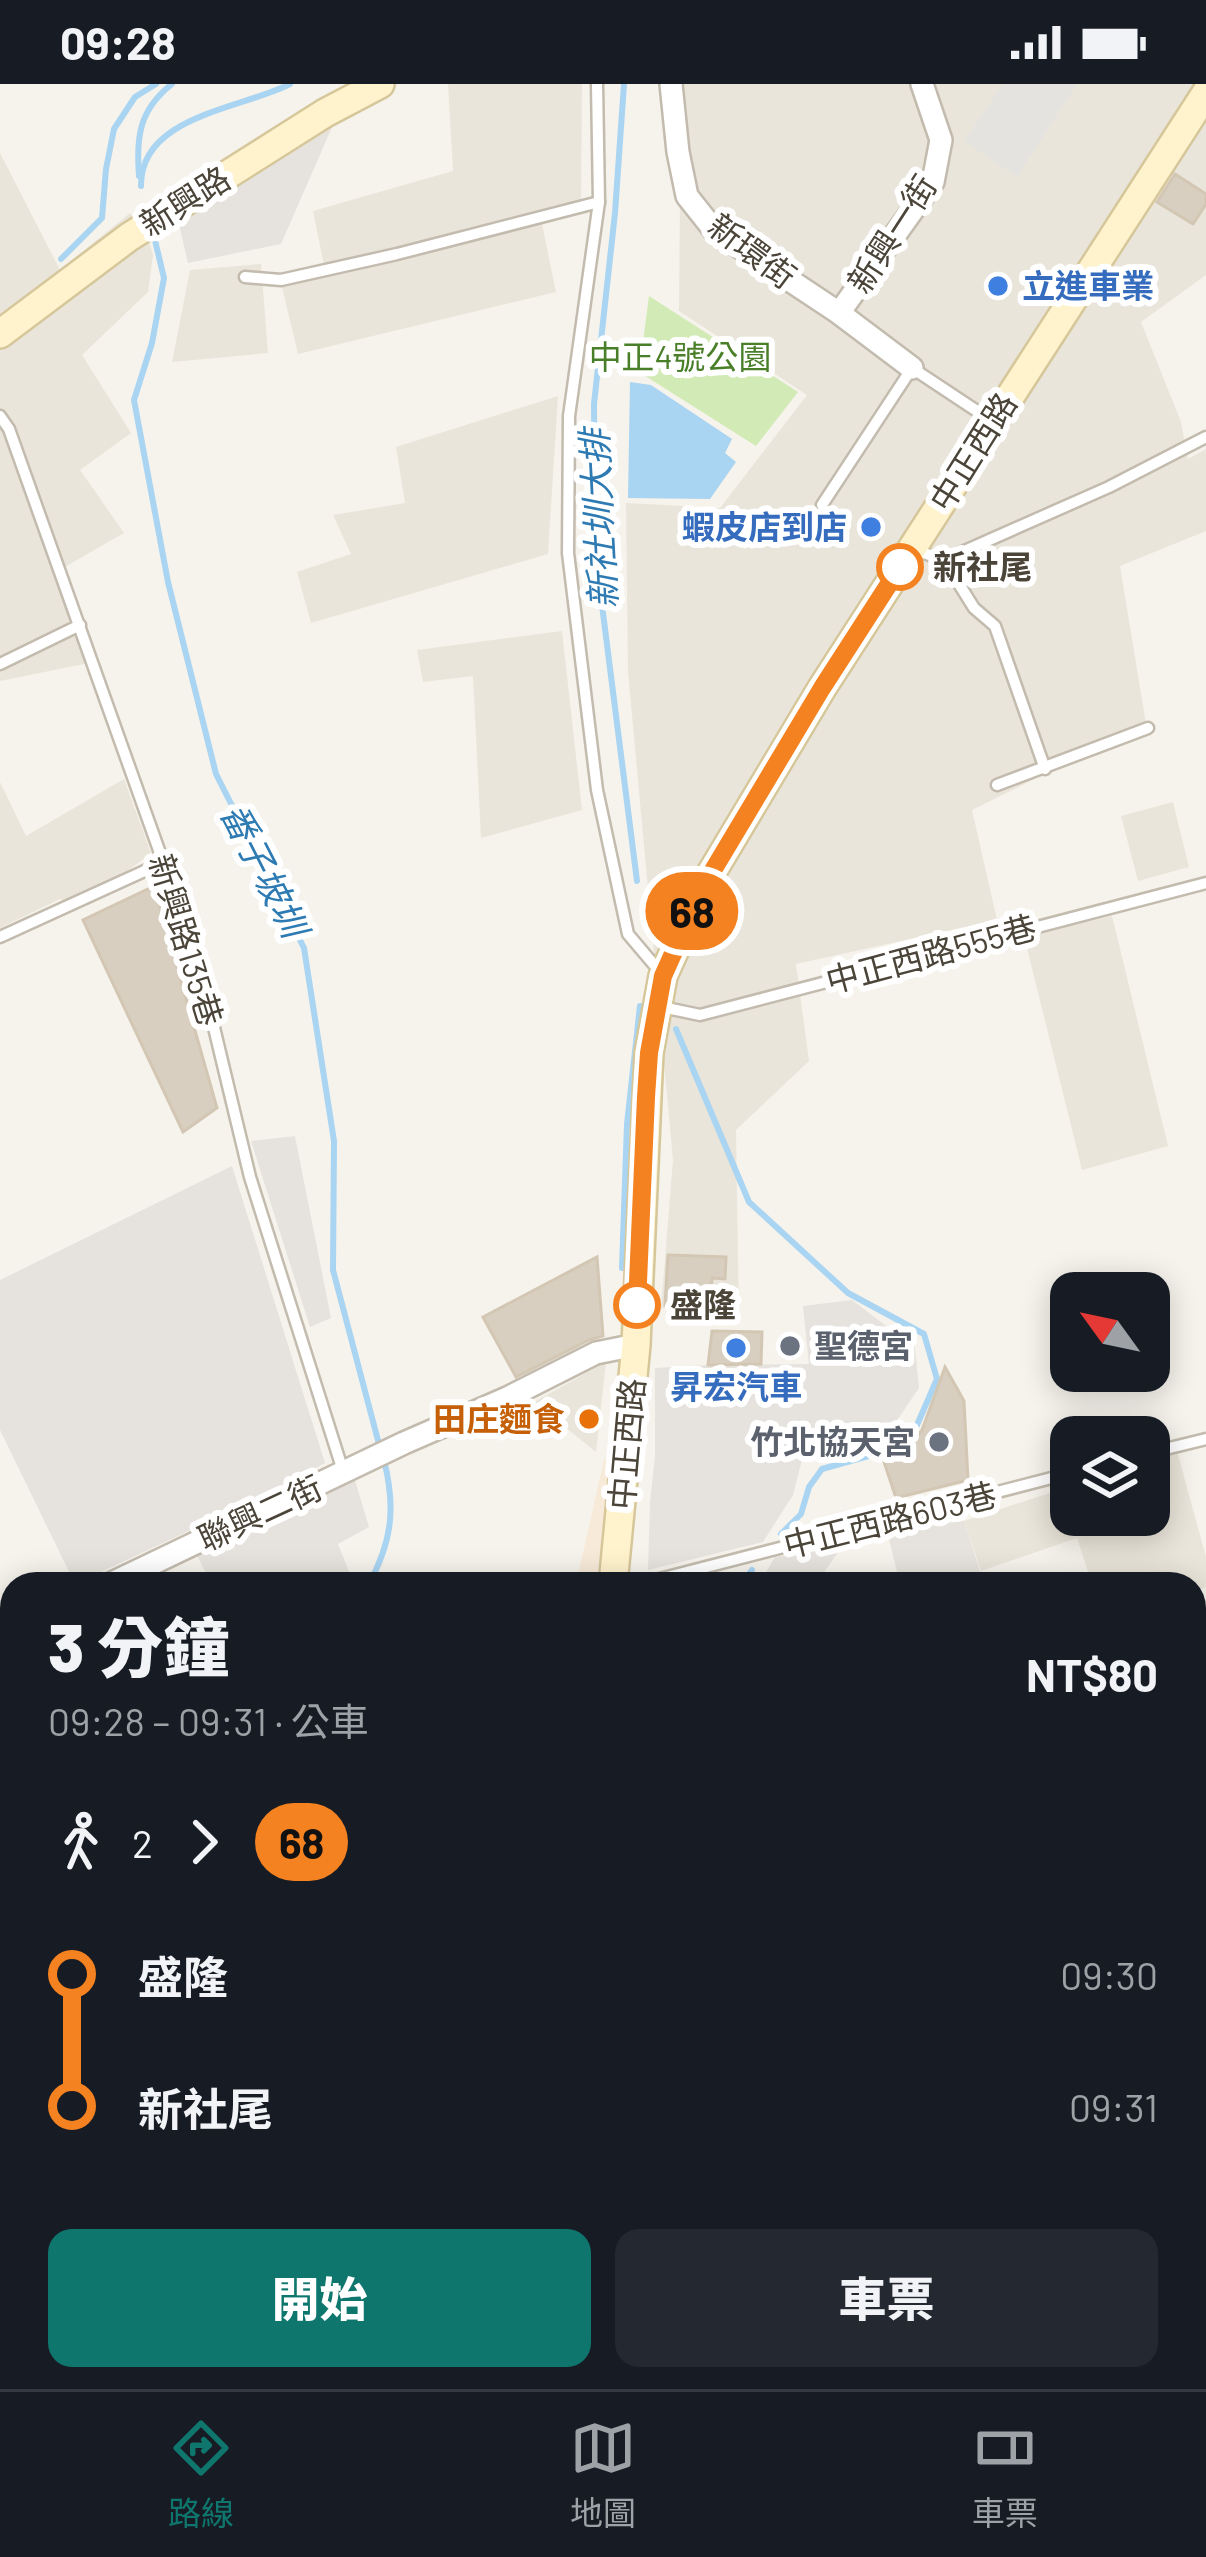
<!DOCTYPE html>
<html lang="zh-TW">
<meta charset="utf-8">
<style>
body{margin:0;font-family:Barlow,"Noto Sans TC",sans-serif;background:#242831;color:#f1f3f6;height:100vh;display:flex;flex-direction:column;font-size:45px;white-space:nowrap}
*{box-sizing:border-box;margin:0}
p{font-size:39px;color:#9ea1a6}
.icon{flex:none;width:66px;height:66px;fill:none;stroke:currentColor;stroke-width:2;stroke-linecap:round;stroke-linejoin:round}
.map{position:relative;flex:1;overflow:hidden}
.details{position:absolute;left:0px;top:1488px;width:1206px;height:819px;display:flex;flex-direction:column;background:#171b24;border-radius:36px 36px 0 0;box-shadow:0 6px 30px #0003}
.details>*{flex:none}
.badge{padding:0 24px;border-radius:39px;font-size:42px;line-height:78px}
.needle{width:78px;rotate:303deg}
.buttons{position:absolute;left:1050px;top:1188px;display:grid;gap:24px}
.buttons a{display:grid;place-items:center;width:120px;height:120px;border-radius:24px;background:#171b24;box-shadow:0 6px 30px #0003;font-size:60px}
.map>.badge{position:absolute;translate:-50% -50%;box-shadow:0 0 0 6px #fff}
.legs{display:flex;align-items:center;gap:18px;height:132px;padding:0 48px;font-size:39px}
.legs p{margin-inline-start:auto}
.summary{display:flex;align-items:center;justify-content:space-between;height:204px;padding:0 48px}
h1{font-size:66px;font-weight:800;line-height:90px}
.action{display:flex;gap:24px;margin-top:auto;padding:24px 48px}
.action a{flex:1;height:138px;border-radius:24px;background:#0f766e;color:#fff;font-size:48px;font-weight:800;line-height:138px;text-align:center}
.action a+a{background:#242831;color:#f1f3f6}
ul{padding:0 48px;list-style:none}
li{display:flex;align-items:center;gap:42px;height:132px;font-size:45px}
li i{display:grid;place-items:center;width:18px;height:100%;margin:0 15px;background:currentColor}
li i::after{content:'';width:30px;height:30px;margin:-15px;border:9px solid;border-radius:50%;background:#171b24}
li p{margin-inline-start:auto}
li:first-child i{background:linear-gradient(#0000 50%,currentColor 0)}
li:last-child i{background:linear-gradient(currentColor 50%,#0000 0)}
.status{display:flex;justify-content:space-between;align-items:center;height:84px;padding:0 60px;background:#171b24;direction:ltr}
.status svg{height:33px;fill:currentColor}
.tab-bar{display:flex;justify-content:space-around;align-items:center;height:168px;border-top:3px solid #363941;background:#171b24;font-size:33px;color:#9ea1a6}
.tab-bar a{display:grid;justify-items:center;gap:6px}
.tab-bar .on{color:#0f766e}
.map>svg:first-child{display:block}
.residential{fill:#eae5da}
.commercial{fill:#f7ead8}
.industrial{fill:#e6e2dd}
.green{fill:#d2eab5}
.parking{fill:#e5e3e0}
.water{fill:#a9d4f2}
.lines{fill:none;stroke-linecap:round;stroke-linejoin:round}
.stream{stroke:#a9d4f2;stroke-width:6}
.building{fill:#d8cfc1;stroke:#d3c7b4;stroke-width:3}
.lane-casing{stroke:#c2bbae;stroke-width:15}
.street-casing{stroke:#c2bbae;stroke-width:26}
.secondary-casing{stroke:#d6c79b;stroke-width:32}
.lane{stroke:#fff;stroke-width:10}
.street{stroke:#fff;stroke-width:21}
.secondary{stroke:#fff3cd;stroke-width:27}
.line-1-casing{stroke:#fff;stroke-width:27}
.line-1{stroke:#f58220;stroke-width:18}
.shop-dot{fill:#3f7fe0;stroke:#fff;stroke-width:4.5}
.stop-1-dot{fill:#fff;stroke:#f58220;stroke-width:6}
.worship-dot{fill:#6b7280;stroke:#fff;stroke-width:4.5}
.food-dot{fill:#e8710a;stroke:#fff;stroke-width:4.5}
.labels{text-anchor:middle;stroke-width:12;stroke-linejoin:round;paint-order:stroke}
.street-label{font-size:33px;fill:#4b4439;stroke:#fff}
.shop-label{font-size:33px;font-weight:bold;fill:#366cbe;stroke:#fff;text-anchor:start}
.park-label{font-size:33px;fill:#4a7f2a;stroke:#fff}
.stop-label{font-size:33px;font-weight:bold;fill:#4b4439;stroke:#fff;text-anchor:start}
.worship-label{font-size:33px;font-weight:bold;fill:#5b616d;stroke:#fff;text-anchor:start}
.food-label{font-size:33px;font-weight:bold;fill:#c56008;stroke:#fff;text-anchor:end}
.water-label{font-size:36px;font-style:italic;fill:#2e7ab2;stroke:#fff}
</style>
<div class="status"><b>09:28</b><svg viewBox="0 0 49 12"><path d="M0 12V9h3v3zM5 12V6h3v6zM10 12V3h3v9zM15 12V0h3v12zM26 1h20v11H26zM47 4h2v5h-2z"/></svg></div>
<div class="map">
<svg width="1206" height="2305" viewBox="0 0 1206 2305">
<rect width="100%" height="100%" fill="#f6f3ec"/>
<g class="residential">
<path d="M448,0H582L581,122L542,140L556,208L298,270L282,203L325,186L313,127L453,87Z"/>
<path d="M681,0H1206V191L1141,238L1181,338L1188,375L1206,365V447L1120,482L1146,640L972,726L997,836L796,880L809,977L736,1046L739,1233L661,1224L673,1076L628,588L626,419L720,424L807,311L679,227Z"/>
<path d="M0,69L60,186L130,129L145,145L153,171L148,208L82,271L131,349L80,386L124,449L56,488L89,579L0,597Z"/>
<path d="M261,180L268,269L172,278L190,186Z"/>
<path d="M558,312L548,470L311,539L297,488L351,470L333,431L405,419L396,363Z"/>
<path d="M562,547L582,726L481,754L473,592L423,598L417,566Z"/>
<path d="M124,695L151,769L79,824L60,815L0,844V698L26,752Z"/>
<path d="M1173,718L1189,783L1138,797L1121,732Z"/>
<path d="M1112,832L1168,1062L1082,1086L1024,852Z"/>
<path d="M606,1278L596,1368L534,1318Z"/>
<path d="M1177,1367L1206,1473V1503L1194,1507V1500H1092L1077,1454L981,1487L964,1437L1071,1402V1431H1149V1376Z"/>
<path d="M329,2295H526L528,2305H322Z"/>
</g>
<path class="commercial" d="M612,1372L596,1500H576L604,1376Z"/>
<g class="industrial">
<path d="M336,34L281,160L188,179L178,136Z"/>
<path d="M295,1052L331,1234L310,1243L251,1057Z"/>
<path d="M232,1082L325,1379L268,1410L75,1500L0,1346V1196Z"/>
<path d="M852,1216L915,1264L919,1304L885,1354L807,1356L793,1411L763,1458L648,1486L650,1418L655,1372V1284L708,1281L809,1280L803,1222Z"/>
<path d="M354,1393L369,1443L338,1460L354,1500H211L196,1469Z"/>
<path d="M964,1437L984,1500H900L887,1447Z"/>
<path d="M841,1464L816,1500H759L775,1473Z"/>
</g>
<path class="green" d="M649,212L798,308L756,362L639,288Z"/>
<path class="parking" d="M1003,0H1077L1017,93L964,57Z"/>
<path class="water" d="M630,298L651,301L732,355L725,369L736,378L710,415L628,414Z"/>
<g class="lines">
<g class="stream">
<path d="M624,0L615,129L594,320L595,466L637,797"/>
<path d="M139,92C136,53 139,26 172,0"/>
<path d="M141,102C140,32 241,25 290,0"/>
<path d="M153,148L164,194L152,259L134,316L168,498L216,690L304,864L334,1057L333,1186L380,1364"/>
<path d="M61,175L102,134L106,85L114,45L135,13L156,0"/>
<path d="M676,945L749,1118L848,1209L924,1250L937,1295L917,1341L897,1364L822,1385L809,1403L801,1430L781,1450"/>
<path d="M622,1184L627,1040L640,922"/>
<path d="M369,1500C392,1457 396,1424 384,1376"/>
<path d="M741,1500L752,1486"/>
<path d="M0,2223L8,2212L12,2198"/>
<path d="M538,2295V2305"/>
<path d="M344,2305L349,2295"/>
</g>
</g>
<g class="building">
<path d="M1175,90L1206,110V120L1193,140L1157,118Z"/>
<path d="M154,802L217,1024L183,1048L83,836Z"/>
<path d="M668,1171L726,1173L725,1195L712,1194L711,1223L665,1221Z"/>
<path d="M597,1173L603,1252L589,1256L516,1293L483,1233Z"/>
<path d="M712,1247L762,1248L761,1280L708,1281Z"/>
<path d="M945,1283L964,1317L968,1396L896,1414L884,1378L903,1371L922,1346Z"/>
</g>
<g class="lines">
<g class="lane-casing">
<g id="lane">
<path d="M597,0L599,118L569,332L568,469L597,706L628,850L661,889"/>
<path d="M245,193L281,196L397,170L599,118"/>
<path d="M0,332L9,345L197,873L250,1093L343,1387"/>
<path d="M822,421L912,284L992,337"/>
<path d="M915,466L944,476L974,524L995,542L1045,685"/>
<path d="M944,476L1109,403L1206,353"/>
<path d="M0,580L80,541"/>
<path d="M997,701L1148,644"/>
<path d="M0,853L162,779"/>
<path d="M657,922L700,931L1206,799"/>
<path d="M1149,1369L1206,1355"/>
<path d="M640,1500L1071,1389"/>
<path d="M1194,1941L1206,1937"/>
<path d="M0,2275L12,2260"/>
</g>
</g>
<g class="street-casing">
<g id="street">
<path d="M671,0L678,68L687,112L714,146L839,229L912,284"/>
<path d="M839,229L933,98L941,56L922,0"/>
<path d="M110,1500L404,1359L507,1314L596,1269L636,1261"/>
<path d="M0,1552L12,1546"/>
<path d="M0,2067L12,2033"/>
</g>
</g>
<g class="secondary-casing">
<g id="secondary">
<path d="M0,250L129,153L325,29L380,0"/>
<path d="M613,1500L636,1261L649,969L663,892L703,803L822,604L1206,9"/>
<path d="M0,1934L12,1949"/>
<path d="M288,2295L296,2305"/>
<path d="M386,2295L387,2305"/>
</g>
</g>
<use href="#lane" class="lane"/>
<use href="#street" class="street"/>
<use href="#secondary" class="secondary"/>
</g>
<g class="lines">
<g class="line-1-casing">
<path id="line-1" d="M637,1221L646,1013L649,969L663,892L703,803L822,604L900,483"/>
</g>
<use href="#line-1" class="line-1"/>
</g>
<g class="shop-dot">
<circle cx="998" cy="202" r="12"/>
<circle cx="871" cy="443" r="12"/>
<circle cx="736" cy="1264" r="12"/>
</g>
<g class="stop-1-dot">
<circle cx="900" cy="483" r="21"/>
<circle cx="637" cy="1221" r="21"/>
</g>
<g class="worship-dot">
<circle cx="790" cy="1262" r="12"/>
<circle cx="939" cy="1358" r="12"/>
</g>
<circle class="food-dot" cx="589" cy="1335" r="12"/>
<g class="labels">
<g class="street-label">
<text transform="translate(185 117) rotate(-32)" y="12">新興路</text>
<text transform="translate(892 150) rotate(-57)" y="12">新興一街</text>
<text transform="translate(752 167) rotate(37)" y="12">新環街</text>
<text transform="translate(973 368) rotate(-58)" y="12">中正西路</text>
<text transform="translate(186 856) rotate(73)" y="12">新興路135巷</text>
<text transform="translate(931 870) rotate(-15)" y="12">中正西路555巷</text>
<text transform="translate(627 1360) rotate(-85)" y="12">中正西路</text>
<text transform="translate(260 1429) rotate(-25)" y="12">聯興二街</text>
<text transform="translate(890 1436) rotate(-14)" y="12">中正西路603巷</text>
</g>
<g class="shop-label">
<text x="1022" y="214">立進車業</text>
<text x="847" y="455" text-anchor="end">蝦皮店到店</text>
<text x="736" y="1315" text-anchor="middle">昇宏汽車</text>
</g>
<g class="park-label">
<text x="680" y="285">中正4號公園</text>
</g>
<g class="stop-label">
<text x="933" y="495">新社尾</text>
<text x="670" y="1233">盛隆</text>
</g>
<g class="worship-label">
<text x="814" y="1274">聖德宮</text>
<text x="915" y="1370" text-anchor="end">竹北協天宮</text>
</g>
<g class="food-label">
<text x="565" y="1347">田庄麵食</text>
</g>
<g class="water-label">
<text transform="translate(599 435) rotate(-93)" y="13">新社圳大排</text>
<text transform="translate(264 786) rotate(63)" y="13">番子坡圳</text>
</g>
</g>
</svg>
<div class="buttons">
<a><svg class="needle" viewBox="-14 -14 28 28"><path d="M0-13l5 13h-10z" fill="#e53935"/><path d="M0 13l5-13h-10z" fill="#9ea1a6"/></svg></a>
<a><svg class="icon" aria-label="layers" viewBox="0 0 24 24"><path d="M12 4l9 5-9 5-9-5zM3 14l9 5 9-5"/></svg></a>
</div>
<b class="badge" style="left:692px;top:827px;background:#f58220;color:#111">68</b>
<section class="details">
<div class="summary"><div><h1>3 分鐘</h1><p>09:28 – 09:31 · 公車</p></div><b>NT$80</b></div>
<div class="legs"><svg class="icon" aria-label="walk" viewBox="0 0 24 24"><circle cx="13" cy="4" r="2"/><path d="M13 8l-2 6 4 7M11 14l-3 7M7 12l3-4h3l4 4"/></svg>2<svg class="icon" aria-label="forward" viewBox="0 0 24 24"><path d="M9 5l7 7-7 7"/></svg><b class="badge" style="background:#f58220;color:#111">68</b></div>
<ul>
<li><i style="color:#f58220"></i><b>盛隆</b><p>09:30</p></li>
<li><i style="color:#f58220"></i><b>新社尾</b><p>09:31</p></li>
</ul>
<div class="action"><a>開始</a><a>車票</a></div>
</section>
</div>
<nav class="tab-bar">
<a class="on"><svg class="icon" aria-label="directions" viewBox="0 0 24 24"><path d="M12 3l9 9-9 9-9-9zM9 14v-3h6M13 9l2 2-2 2"/></svg>路線</a>
<a><svg class="icon" aria-label="map" viewBox="0 0 24 24"><path d="M3 6l6-2 6 2 6-2v14l-6 2-6-2-6 2zM9 4v14M15 6v14"/></svg>地圖</a>
<a><svg class="icon" aria-label="tickets" viewBox="0 0 24 24"><path d="M3 7h18v10H3zM15 7v10"/></svg>車票</a>
</nav>
